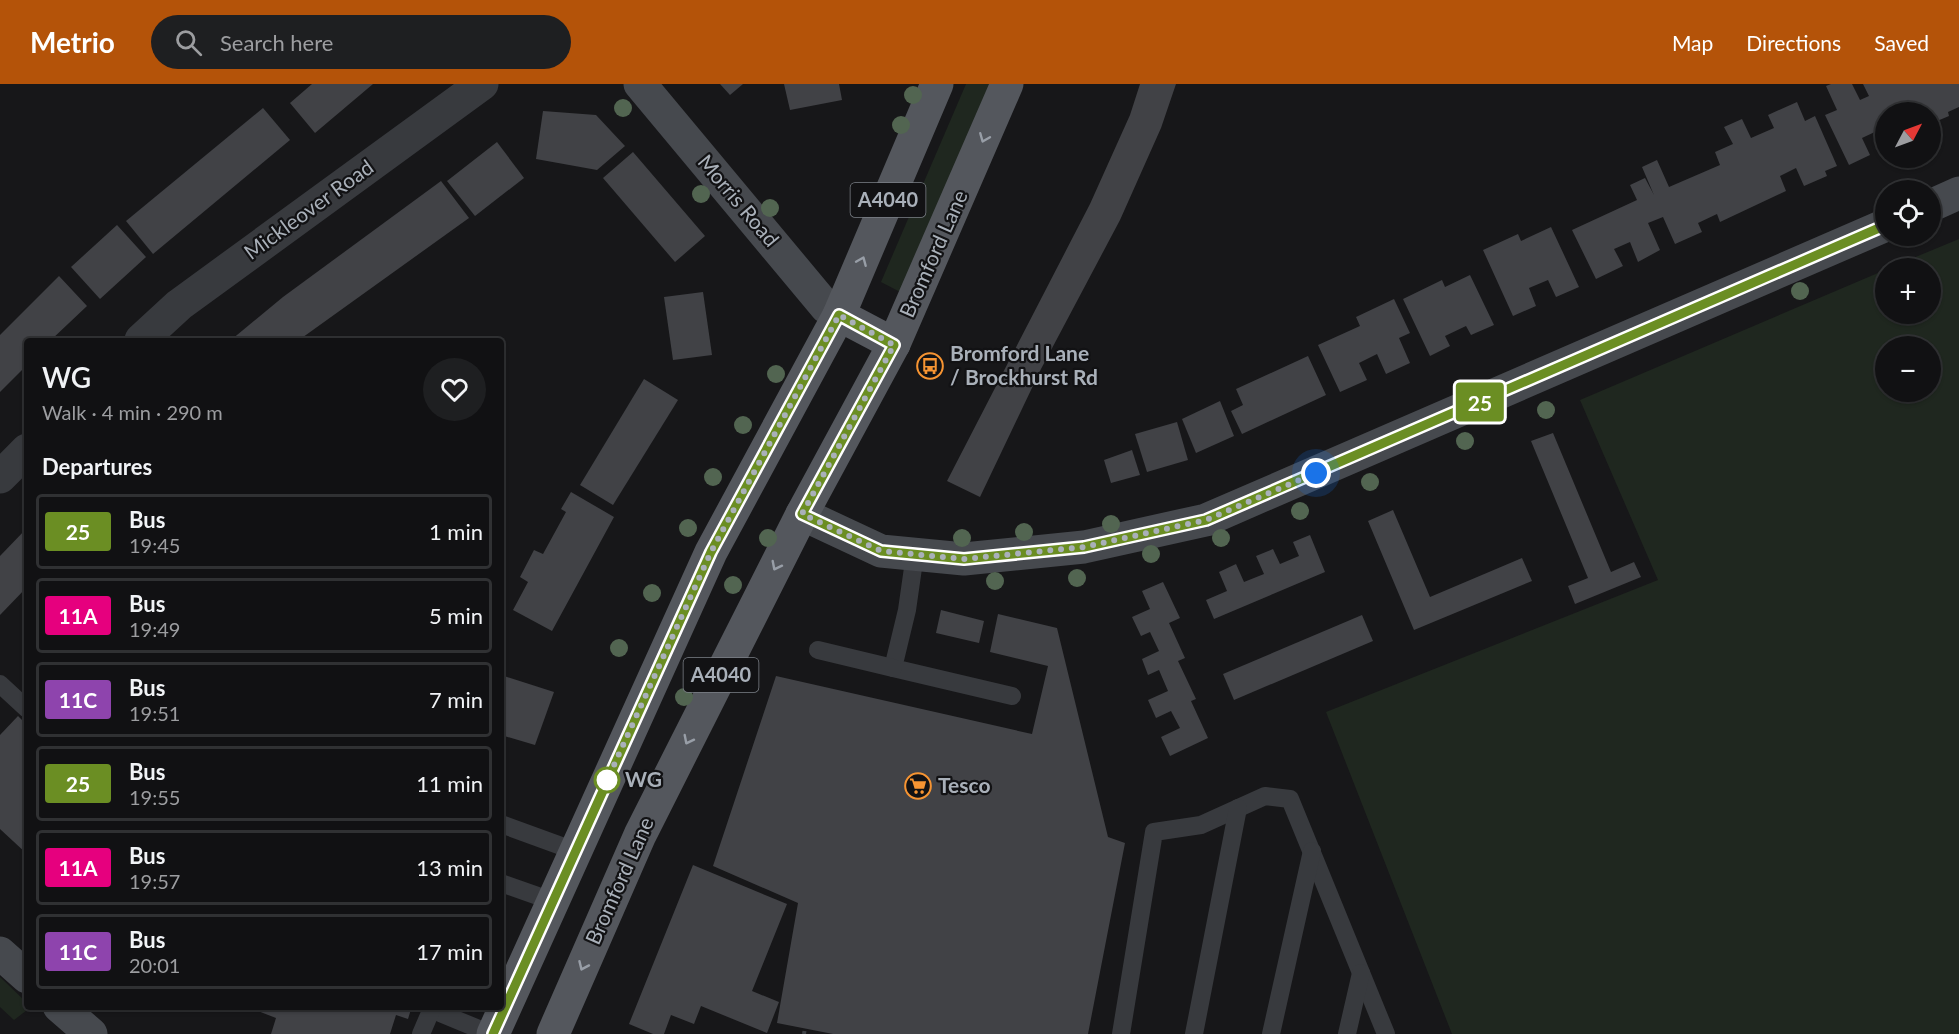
<!DOCTYPE html>
<meta charset="utf-8">
<style>
body{margin:0;font-family:Lato,sans-serif;background:#1e1f21;color:#f1f3f6;height:100vh;display:flex;flex-direction:column;font-size:22px;white-space:nowrap}
*{box-sizing:border-box;margin:0}
p{font-size:20px;color:#9c9da0}
.icon{flex:none;width:33px;height:33px;fill:none;stroke:currentColor;stroke-width:2;stroke-linecap:round;stroke-linejoin:round}
.map{position:relative;flex:1;overflow:hidden}
.details{position:absolute;left:24px;top:254px;width:480px;height:672px;display:flex;flex-direction:column;background:#111113;border-radius:6px;box-shadow:0 2px 4px #0004,0 0 0 2px #303133}
.details>*{flex:none}
.badge{padding:0 12px;border-radius:4px;font-size:21px;line-height:39px}
.needle{width:39px;rotate:49deg}
.tools{position:absolute;left:1875px;top:18px;display:grid;gap:12px}
.tools a{display:grid;place-items:center;width:66px;height:66px;border-radius:50%;background:#111113;box-shadow:0 2px 4px #0004,0 0 0 2px #303133;font-size:30px}
.you{position:absolute;width:30px;height:30px;margin:-15px;border:4px solid #fff;border-radius:50%;background:#1a73e8;box-shadow:0 0 0 9px #1a73e833}
.map>.badge{position:absolute;translate:-50% -50%;box-shadow:0 0 0 3px #fff}
h2{padding:0 18px;font-size:22px;line-height:54px}
.round{display:grid;place-items:center;flex:none;width:63px;height:63px;border-radius:32px;background:#1e1f21}
.summary{display:flex;align-items:center;justify-content:space-between;height:102px;padding:0 18px}
h1{font-size:28px;font-weight:600;line-height:45px}
ul{padding:0;list-style:none}
li{display:flex;align-items:center;gap:18px;height:75px;margin:0 12px 9px;padding:0 6px;border:3px solid #303133;border-radius:6px}
li div{flex:1}
li b{display:block;font-size:22px}
li em{font-style:normal}
li .badge{min-width:66px;font-weight:700;text-align:center}
header{display:flex;align-items:center;gap:36px;box-sizing:border-box;height:84px;padding:0 30px;background:#b45309;color:#fff}
header strong{font-size:28px}
nav{display:flex;gap:33px;margin-inline-start:auto;font-size:21px}
.search{width:420px;height:54px;background:#1e1f21;display:flex;align-items:center;gap:15px;box-sizing:border-box;padding:0 21px;border-radius:33px;color:#9c9da0;font-size:22px}
.map>svg:first-child{display:block}
.green{fill:#1f271f;fill-rule:evenodd}
.building{fill:#414246}
.lines{fill:none;stroke-linecap:round;stroke-linejoin:round}
.path{stroke:#3e4145;stroke-width:4;stroke-dasharray:3 4.5;stroke-linecap:butt}
.lane{stroke:#383a3e;stroke-width:18}
.street{stroke:#383a3e;stroke-width:33}
.secondary{stroke:#46494e;stroke-width:33}
.primary{stroke:#54575d;stroke-width:33}
.tree{fill:#526551}
.oneway{stroke:#989ea7}
.line-casing{stroke:#fff;stroke-width:14}
.line{stroke:#6b8e23;stroke-width:9}
.walk{stroke:#a9b0b9;stroke-width:6;stroke-dasharray:0 10.8}
.stop-dot{fill:#fff;stroke:#6b8e23;stroke-width:3}
.labels{text-anchor:middle;stroke-width:4.5;stroke-linejoin:round;paint-order:stroke}
.shield{fill:#121214;stroke:#7c8188;stroke-width:1.5}
.shield-label{font-size:20px;font-weight:bold;fill:#a9b0b9}
.street-label{font-size:21px;fill:#a9b0b9;stroke:#121214}
.poi-label{font-size:21px;font-weight:bold;fill:#a9b0b9;stroke:#121214;text-anchor:start}
.stop-label{font-size:21px;font-weight:bold;fill:#a9b0b9;stroke:#121214;text-anchor:start}
</style>
<header>
<strong>Metrio</strong>
<div class="search"><svg class="icon" aria-label="search" viewBox="0 0 24 24"><circle cx="10" cy="10" r="6"/><path d="M15 15l6 6"/></svg>Search here</div>
<nav><a>Map</a><a>Directions</a><a>Saved</a></nav>
</header>
<div class="map">
<svg width="1959" height="950" viewBox="0 0 1959 950">
<rect width="100%" height="100%" fill="#171719"/>
<g class="green">
<path d="M966,0H996L904,210L881,198Z"/>
<path d="M1959,155V950H1452L1326,628L1658,496L1580,316L1885,186L1886,230H1930V184H1889ZM1886,262H1930V308H1886Z"/>
<path d="M0,893L27,919V922L31,923L14,936L0,923Z"/>
</g>
<g class="building">
<path d="M312,0H373L315,49L290,19Z"/>
<path d="M720,0H743L730,11Z"/>
<path d="M784,0H839L842,16L790,26Z"/>
<path d="M1140,0H1176L1161,44L1120,136L1041,285L980,413L947,397L1090,120L1130,31Z"/>
<path d="M1831,0H1852L1860,16L1869,12L1863,0H1959V23L1948,28L1949,32L1930,40V28H1886V59L1879,46L1862,54L1870,71L1849,81L1825,31L1837,26L1826,2Z"/>
<path d="M1797,18L1805,37L1815,32L1837,82L1825,87L1827,92L1804,102L1796,84L1780,92L1786,107L1720,138L1717,130L1698,139L1702,148L1675,160L1663,133L1648,139L1660,166L1638,178L1630,158L1614,165L1623,182L1596,195L1572,146L1637,116L1630,101L1645,94L1654,111L1642,83L1657,76L1669,103L1720,81L1715,68L1733,60L1724,43L1742,35L1751,54L1774,44L1768,31Z"/>
<path d="M263,24L290,56L153,170L126,137Z"/>
<path d="M543,27L596,31L625,62L597,86L536,75Z"/>
<path d="M497,58L524,94L475,132L447,97Z"/>
<path d="M633,68L705,152L675,178L603,94Z"/>
<path d="M441,97L469,134L299,256H231L283,213Z"/>
<path d="M117,141L146,173L100,215L71,183Z"/>
<path d="M1551,143L1579,203L1556,213L1548,196L1529,204L1536,222L1513,232L1483,166L1518,150L1521,157Z"/>
<path d="M1470,191L1494,241L1471,251L1466,242L1445,252L1450,262L1430,272L1403,215L1442,196L1445,203Z"/>
<path d="M59,192L87,222L51,256H27V281L0,308V251Z"/>
<path d="M703,208L712,271L673,276L664,213Z"/>
<path d="M1394,215L1410,249L1399,254L1410,279L1386,290L1377,270L1359,279L1367,296L1340,308L1318,261L1360,242L1356,233Z"/>
<path d="M1308,272L1326,311L1242,350L1231,327L1243,321L1236,305Z"/>
<path d="M644,295L678,316L613,421L580,401Z"/>
<path d="M1220,317L1234,352L1196,369L1182,335Z"/>
<path d="M1177,338L1188,376L1147,388L1135,350Z"/>
<path d="M1553,349L1611,488L1634,478L1641,493L1575,520L1568,502L1588,494L1531,357Z"/>
<path d="M1132,366L1140,391L1111,399L1104,376Z"/>
<path d="M571,408L614,433L552,547L513,526L528,498L520,493L534,466L543,470L566,428L561,425Z"/>
<path d="M1393,426L1430,513L1522,474L1532,497L1414,546L1368,437Z"/>
<path d="M27,444V503L0,531V472Z"/>
<path d="M1310,451L1325,488L1214,535L1206,516L1227,507L1219,488L1236,480L1244,498L1264,490L1256,472L1273,465L1280,480L1299,472L1293,458Z"/>
<path d="M1163,498L1180,534L1169,539L1185,574L1178,577L1196,615L1191,617L1208,654L1170,672L1161,653L1180,644L1171,627L1156,634L1148,616L1168,607L1159,586L1148,591L1142,575L1159,567L1150,548L1141,552L1132,533L1150,525L1142,507Z"/>
<path d="M941,526L984,537L979,559L936,549Z"/>
<path d="M998,530L1057,544L1108,753L1125,759L1088,950H833L777,939L798,819L713,782L776,592L1032,650L1048,582L990,568Z"/>
<path d="M1362,531L1373,557L1234,616L1223,590Z"/>
<path d="M501,591L554,608L535,661L501,651Z"/>
<path d="M18,632L27,641V770L0,745V651Z"/>
<path d="M693,781L787,820L752,907L779,918L767,949L701,922L694,940L671,931L664,950H653L629,940Z"/>
<path d="M245,922H412L408,935L396,931L390,950H271L276,934Z"/>
</g>
<g class="lines">
<path class="path" d="M804,950L805,944"/>
<g class="lane">
<path d="M915,470L907,526L893,584L1012,612"/>
<path d="M818,566L893,584"/>
<path d="M0,600L27,625"/>
<path d="M501,740L575,767"/>
<path d="M501,799L552,817"/>
<path d="M435,922L440,929L491,950"/>
<path d="M421,950L433,922"/>
<path d="M1121,950L1154,748L1201,741L1265,712L1290,715L1386,950"/>
<path d="M1194,950L1238,724"/>
<path d="M1271,950L1312,767"/>
<path d="M1347,950L1361,889"/>
</g>
<g class="street">
<path d="M141,256L179,221L482,0"/>
<path d="M0,393L27,366"/>
</g>
<g class="secondary">
<path d="M640,0L826,223L839,231"/>
<path d="M1930,122L1959,109"/>
<path d="M802,430L881,467L964,475L1084,463L1206,436L1886,141"/>
<path d="M0,869L27,893"/>
<path d="M59,922L91,950"/>
</g>
<g class="primary">
<path d="M839,231L894,260"/>
<path d="M493,950L711,468L839,231L937,0"/>
<path d="M553,950L640,751L802,430L894,260L1007,0"/>
</g>
</g>
<g class="tree">
<circle cx="913" cy="11" r="9"/>
<circle cx="623" cy="24" r="9"/>
<circle cx="901" cy="41" r="9"/>
<circle cx="701" cy="110" r="9"/>
<circle cx="770" cy="124" r="9"/>
<circle cx="1800" cy="207" r="9"/>
<circle cx="776" cy="290" r="9"/>
<circle cx="1546" cy="326" r="9"/>
<circle cx="743" cy="341" r="9"/>
<circle cx="1465" cy="357" r="9"/>
<circle cx="713" cy="393" r="9"/>
<circle cx="1370" cy="398" r="9"/>
<circle cx="1300" cy="427" r="9"/>
<circle cx="1111" cy="440" r="9"/>
<circle cx="688" cy="444" r="9"/>
<circle cx="1024" cy="448" r="9"/>
<circle cx="768" cy="454" r="9"/>
<circle cx="962" cy="454" r="9"/>
<circle cx="1221" cy="454" r="9"/>
<circle cx="1151" cy="470" r="9"/>
<circle cx="1077" cy="494" r="9"/>
<circle cx="995" cy="497" r="9"/>
<circle cx="733" cy="501" r="9"/>
<circle cx="652" cy="509" r="9"/>
<circle cx="619" cy="564" r="9"/>
<circle cx="684" cy="613" r="9"/>
</g>
<defs><path id="oneway-chevron" d="M-2-3.5L2.5 0L-2 3.5" fill="none" stroke-width="1.6" stroke-linecap="round" stroke-linejoin="round" transform="scale(1.5)"/></defs>
<g class="oneway">
<use href="#oneway-chevron" transform="translate(984 54) rotate(112)"/>
<use href="#oneway-chevron" transform="translate(862 177) rotate(-67)"/>
<use href="#oneway-chevron" transform="translate(776 482) rotate(117)"/>
<use href="#oneway-chevron" transform="translate(688 656) rotate(117)"/>
<use href="#oneway-chevron" transform="translate(583 882) rotate(114)"/>
</g>
<g class="lines">
<g class="line-casing">
<path id="line" d="M493,950L711,468L839,231L894,261L802,430L881,467L964,475L1084,463L1206,436L1886,141"/>
</g>
<use href="#line" class="line"/>
<path class="walk" d="M607,696L604,703L711,468L839,231L894,261L802,430L881,467L964,475L1084,463L1206,436L1316,389"/>
</g>
<defs>
<g id="bus-ring" transform="scale(1.35)"><circle r="9.5" fill="#121214" stroke="#f69432" stroke-width="1.5"/><path d="M-5-6H5V4H4V6H2V4H-2V6H-4V4H-5ZM-3.5-4V0h7V-4ZM-3.5 1.2v1.5H-2V1.2ZM2 1.2v1.5H3.5V1.2Z" fill="#f69432"/></g>
<g id="supermarket-ring" transform="scale(1.35)"><circle r="9.5" fill="#121214" stroke="#f69432" stroke-width="1.5"/><path d="M-6-5.5h2.5l.6 2H6L4.5 2H-2.5L-4.4-4H-6ZM-1.5 3.2a1.3 1.3 0 1 0 .1 0ZM3 3.2a1.3 1.3 0 1 0 .1 0Z" fill="#f69432"/></g>
</defs>
<g fill-rule="evenodd">
<use href="#bus-ring" x="930" y="282"/>
<use href="#supermarket-ring" x="918" y="702"/>
</g>
<circle class="stop-dot" cx="607" cy="696" r="12"/>
<g class="labels">
<g class="shield">
<rect x="850.5" y="99" width="75" height="34" rx="4.5"/>
<rect x="683.5" y="574" width="75" height="34" rx="4.5"/>
</g>
<g class="shield-label">
<text x="888" y="123">A4040</text>
<text x="721" y="598">A4040</text>
</g>
<g class="street-label">
<text transform="translate(738 117) rotate(50)" y="7">Morris Road</text>
<text transform="translate(309 126) rotate(-36)" y="7">Mickleover Road</text>
<text transform="translate(934 170) rotate(-66)" y="7">Bromford Lane</text>
<text transform="translate(620 797) rotate(-66)" y="7">Bromford Lane</text>
</g>
<g class="poi-label">
<text x="950" y="277">Bromford Lane<tspan x="950" dy="24">/ Brockhurst Rd</tspan></text>
<text x="938" y="709">Tesco</text>
</g>
<g class="stop-label">
<text x="625" y="703">WG</text>
</g>
</g>
</svg>
<div class="tools">
<a><svg class="needle" viewBox="-14 -14 28 28"><path d="M0-13l5 13h-10z" fill="#e53935"/><path d="M0 13l5-13h-10z" fill="#9c9da0"/></svg></a>
<a><svg class="icon" aria-label="locate" viewBox="0 0 24 24"><circle cx="12" cy="12" r="6"/><path d="M12 2v4M12 18v4M2 12h4M18 12h4"/></svg></a>
<a>+</a>
<a>−</a>
</div>
<div class="you" style="left:1316px;top:389px"></div>
<b class="badge" style="left:1480px;top:318px;background:#6b8e23;color:#fff">25</b>
<section class="details">
<div class="summary"><div><h1>WG</h1><p>Walk · 4 min · 290 m</p></div><a class="round"><svg class="icon" aria-label="heart" viewBox="0 0 24 24"><path d="M12 20l-8-8c-3-5 5-10 8-4 3-6 11-1 8 4z"/></svg></a></div>
<h2>Departures</h2>
<ul>
<li><span class="badge" style="background:#6b8e23;color:#fff">25</span><div><b>Bus</b><p>19:45</p></div><em>1 min</em></li>
<li><span class="badge" style="background:#e6007e;color:#fff">11A</span><div><b>Bus</b><p>19:49</p></div><em>5 min</em></li>
<li><span class="badge" style="background:#8e44ad;color:#fff">11C</span><div><b>Bus</b><p>19:51</p></div><em>7 min</em></li>
<li><span class="badge" style="background:#6b8e23;color:#fff">25</span><div><b>Bus</b><p>19:55</p></div><em>11 min</em></li>
<li><span class="badge" style="background:#e6007e;color:#fff">11A</span><div><b>Bus</b><p>19:57</p></div><em>13 min</em></li>
<li><span class="badge" style="background:#8e44ad;color:#fff">11C</span><div><b>Bus</b><p>20:01</p></div><em>17 min</em></li>
</ul>
</section>
</div>
